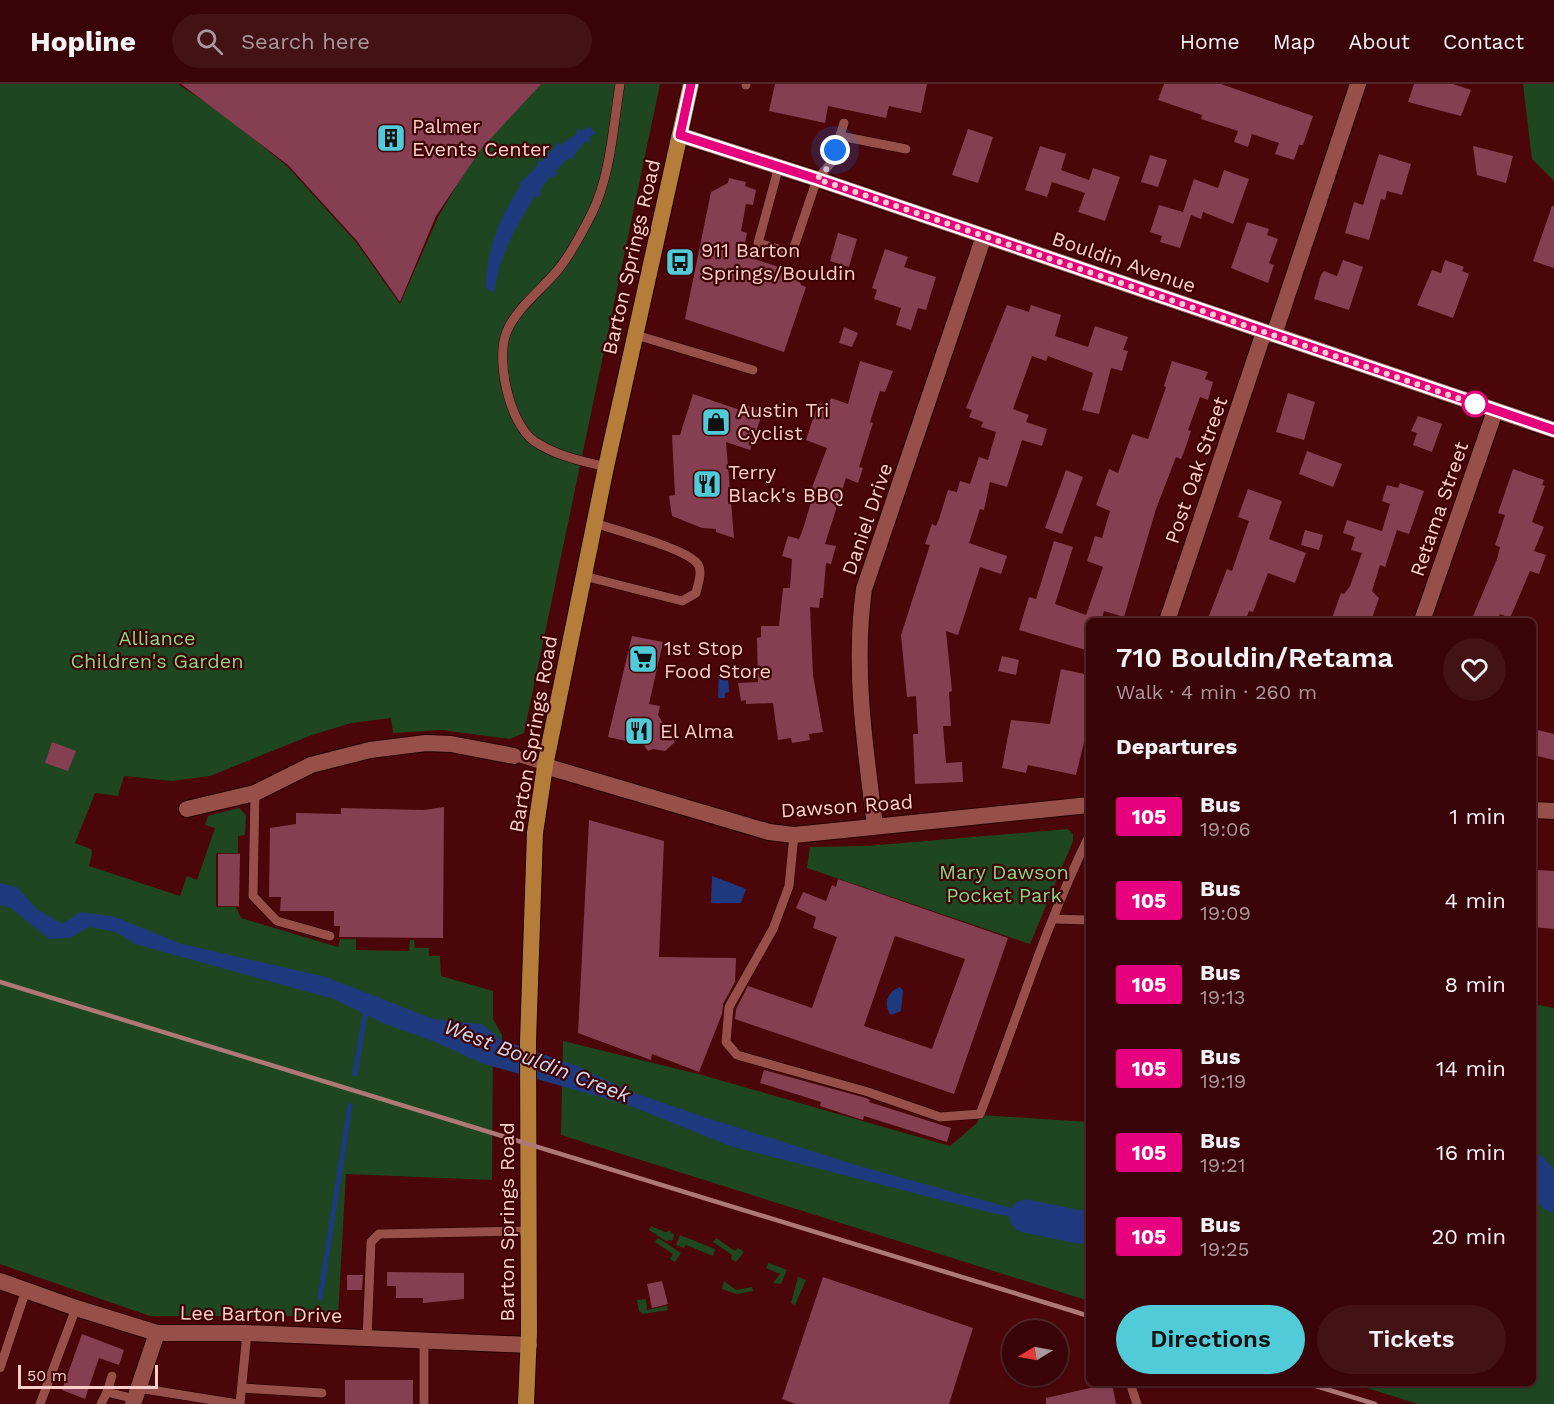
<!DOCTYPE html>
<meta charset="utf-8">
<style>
body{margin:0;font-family:"Work Sans",sans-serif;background:#431215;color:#f1f3f6;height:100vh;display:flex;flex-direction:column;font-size:22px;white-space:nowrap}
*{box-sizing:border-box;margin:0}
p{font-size:20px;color:#ab989b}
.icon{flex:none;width:33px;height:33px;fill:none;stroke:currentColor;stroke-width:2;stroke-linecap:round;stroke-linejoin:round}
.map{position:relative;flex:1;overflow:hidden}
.details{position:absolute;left:1086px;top:534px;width:450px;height:768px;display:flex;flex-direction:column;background:#380407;border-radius:9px;box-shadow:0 2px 4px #0004,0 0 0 2px #522528}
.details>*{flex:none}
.badge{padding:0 12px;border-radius:4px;font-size:21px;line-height:39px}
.needle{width:39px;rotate:260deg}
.tools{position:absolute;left:1002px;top:1236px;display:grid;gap:12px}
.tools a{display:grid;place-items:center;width:66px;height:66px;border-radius:50%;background:#380407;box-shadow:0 2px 4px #0004,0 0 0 2px #522528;font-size:30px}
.scale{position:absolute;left:18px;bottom:15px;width:140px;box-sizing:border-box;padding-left:6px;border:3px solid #facfca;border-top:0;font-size:16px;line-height:21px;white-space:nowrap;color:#facfca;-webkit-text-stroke:4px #3e0002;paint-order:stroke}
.you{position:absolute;width:30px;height:30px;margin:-15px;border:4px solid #fff;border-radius:50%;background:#1a73e8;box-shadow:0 0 0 9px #1a73e833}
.map>.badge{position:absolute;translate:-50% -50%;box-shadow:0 0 0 3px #fff}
h2{padding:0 30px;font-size:22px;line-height:54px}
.round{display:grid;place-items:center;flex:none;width:63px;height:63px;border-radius:32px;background:#431215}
.overview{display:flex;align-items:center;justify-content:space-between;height:102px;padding:0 30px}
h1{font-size:28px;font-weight:600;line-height:45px}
.cta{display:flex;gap:12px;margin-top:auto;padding:12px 30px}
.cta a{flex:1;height:69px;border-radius:36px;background:#52cbd8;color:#111;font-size:24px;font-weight:600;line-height:69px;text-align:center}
.cta a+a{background:#431215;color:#f1f3f6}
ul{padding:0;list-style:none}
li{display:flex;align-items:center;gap:18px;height:84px;padding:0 30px}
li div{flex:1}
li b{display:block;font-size:22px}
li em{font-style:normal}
li .badge{min-width:66px;font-weight:700;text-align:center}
header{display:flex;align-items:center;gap:36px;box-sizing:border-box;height:84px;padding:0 30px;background:#380407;border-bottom:2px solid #522528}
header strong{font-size:28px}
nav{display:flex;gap:33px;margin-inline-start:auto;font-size:21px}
.search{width:420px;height:54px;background:#431215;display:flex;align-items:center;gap:15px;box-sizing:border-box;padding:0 21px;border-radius:33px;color:#ab989b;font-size:22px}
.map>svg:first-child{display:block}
.green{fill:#1e4721}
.water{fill:#1f397e}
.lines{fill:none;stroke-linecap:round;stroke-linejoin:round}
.stream{stroke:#1f397e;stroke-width:5}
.river{stroke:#1f397e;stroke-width:33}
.building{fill:#853f51;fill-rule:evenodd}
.service-casing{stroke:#270000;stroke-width:10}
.minor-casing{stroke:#270000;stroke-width:18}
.tertiary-casing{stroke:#270000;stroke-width:18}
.primary-casing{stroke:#270000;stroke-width:18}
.service{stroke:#974f4a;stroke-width:9}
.minor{stroke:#974f4a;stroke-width:16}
.tertiary{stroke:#974f4a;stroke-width:16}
.primary{stroke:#b47d3a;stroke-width:16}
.rail{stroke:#ae7877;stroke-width:4.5}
.line-casing{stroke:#fff;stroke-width:14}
.line{stroke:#e6007e;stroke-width:9}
.walk{stroke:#facfca;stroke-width:6;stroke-dasharray:0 10.8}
.stop-dot{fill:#fff;stroke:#e6007e;stroke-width:3}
.labels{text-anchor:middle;stroke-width:4.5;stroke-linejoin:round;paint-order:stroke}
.poi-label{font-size:20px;fill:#facfca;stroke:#3e0002;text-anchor:start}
.street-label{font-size:20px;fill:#facfca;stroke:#3e0002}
.park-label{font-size:20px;fill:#7edb83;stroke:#3e0002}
.water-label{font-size:21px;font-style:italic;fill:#cfd9ed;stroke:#3e0002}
</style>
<header>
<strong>Hopline</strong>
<div class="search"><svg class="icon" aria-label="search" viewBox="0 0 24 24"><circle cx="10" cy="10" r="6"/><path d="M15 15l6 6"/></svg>Search here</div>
<nav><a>Home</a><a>Map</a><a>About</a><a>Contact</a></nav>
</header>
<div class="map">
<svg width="1554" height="1320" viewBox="0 0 1554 1320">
<rect width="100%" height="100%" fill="#4a0609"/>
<g class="green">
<path d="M0,0H178L221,29L287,82L356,158L400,220L438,133L479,64L540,0H660L524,649L510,655L442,646L393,649L391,634L351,639L312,651L210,692L172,697L124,692L118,712L95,709L75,759L91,765L92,769L89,782L180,812L187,792L197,796L215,744L205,741L208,732L239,724L246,731L245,751L238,752V769H216V823H236L241,834L338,863L340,855H356V866L409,867L410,856H414L415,864H429V872H440L441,892L493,907V935L502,951V956L493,950L492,1096L346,1090L338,1232H150L0,1180Z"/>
<path d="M1523,0H1554V97L1532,75Z"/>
<path d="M1068,745L1073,750V757L1030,860L807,784L810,763L867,762Z"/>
<path d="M1533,920L1554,924V1320H1418L1351,1299H1533Z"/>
<path d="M563,957L702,991L950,1062L977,1039L980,1031L1089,1038V1217L561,1051Z"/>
<path d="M651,1142L665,1148L670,1147L674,1151L673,1156L666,1157L649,1146Z"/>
<path d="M680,1151L715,1165L713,1172L686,1161L684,1164L676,1161Z"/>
<path d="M658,1154L681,1169L675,1178L670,1175L673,1170L655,1158Z"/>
<path d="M716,1154L735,1167L738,1164L744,1168L736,1178L731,1175L732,1171L713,1158Z"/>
<path d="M769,1179L787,1186L781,1200L773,1199L780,1190L766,1184Z"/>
<path d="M798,1193L806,1196L795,1221L791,1219Z"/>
<path d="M724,1197L736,1206L752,1203L753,1207L737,1210L722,1205Z"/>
<path d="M646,1215L647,1226L667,1222L668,1226L643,1230L639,1227L637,1216Z"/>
</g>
<g class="water">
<path d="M589,43L596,49L589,53L591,55L587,60L585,57L571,76L568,74L555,88L557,90L553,94L550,93L539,108L541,110L538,114L535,112C515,143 499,173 494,209L486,204C486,166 500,132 521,101L519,100L537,82L539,76L541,78L558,59L561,61L576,50L578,44L581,47Z"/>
<path d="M733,583L734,593L728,594L729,608L725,609V614H718L719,584Z"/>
<path d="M712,792L746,805L741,819H711Z"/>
<path d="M0,799L17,803L37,825L62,840L80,828L115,833L182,860L326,893L433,935L481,940L502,956L577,982L629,1007L701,1032L859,1082L1081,1143L996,1130L730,1062L628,1021L481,979L435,958L383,939L334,915L135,860L116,848L89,843L70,854L49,855L11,824L0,821Z"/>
<path d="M900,903L903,907L901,927L891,931C882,920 888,907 900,903Z"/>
</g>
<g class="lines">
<g class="stream">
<path d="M355,990L366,924"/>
<path d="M320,1214L350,1022"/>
</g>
<g class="river">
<path d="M1533,1086L1554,1112"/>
<path d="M1026,1132L1079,1143L1089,1142"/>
</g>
</g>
<g class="building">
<path d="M181,0H541L481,65L436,132L400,218L357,157L288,81Z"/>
<path d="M775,0H927L921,29L889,22L886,34L828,22L825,39L769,27Z"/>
<path d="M1164,0H1221L1313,32L1303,61H1299L1294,76L1275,70L1279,59L1252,50L1248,63L1234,58L1238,47L1201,35L1202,31L1158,16Z"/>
<path d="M1414,0H1453L1471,6L1461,32L1408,18Z"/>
<path d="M968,45L993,53L978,99L952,91Z"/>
<path d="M1040,62L1066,70L1061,86L1089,96L1093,84L1120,93L1105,137L1078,128L1085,109L1052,98L1047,113L1025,106Z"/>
<path d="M1473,62L1513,72L1506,99L1477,91Z"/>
<path d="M1379,70L1411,80L1402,111L1387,107L1385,116L1381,115L1369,156L1345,149L1354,118L1363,121Z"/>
<path d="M1150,71L1167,76L1158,103L1141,98Z"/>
<path d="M1224,86L1249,95L1233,140L1203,128L1201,135L1191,131L1180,164L1160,158L1162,152L1150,148L1159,121L1183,128L1194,95L1218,104Z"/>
<path d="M729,94L746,98L745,102L756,106L753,121L746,120L741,147L747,149L742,171L797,189L801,201L806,203L784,268L685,235L711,108L728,99Z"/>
<path d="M1552,122H1554V184L1533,177Z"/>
<path d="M1247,138L1269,145L1267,151L1278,155L1269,179L1274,181L1268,199L1231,184Z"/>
<path d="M838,149L857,155L849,183L830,177Z"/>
<path d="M885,165L908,173L904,183L936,193L926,226L918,224L911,246L896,241L901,224L874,215L877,206L872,204Z"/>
<path d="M1343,176L1363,183L1349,226L1314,215L1321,191L1324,187L1337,192Z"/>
<path d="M1445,176L1464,183L1462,187L1469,190L1453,234L1417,221L1432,186L1441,189Z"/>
<path d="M1007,221L1029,228L1031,221L1061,231L1055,252L1088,263L1095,242L1128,253L1123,266L1128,267L1122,287L1111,284L1099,330L1082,326L1093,289L1048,272L1046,277L1032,272L1013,325L1029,331L1026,338L1047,345L1042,362L1022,356L1007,403L990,398L984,426L980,425L969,459L1007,472L1001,490L980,483L958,551L946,547L952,607L949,608L951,642H943L946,679L962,678L963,698L915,700L913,650H918L916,612L907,613L901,551L930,461L925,460L932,440L936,442L939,435L948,406L957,408L960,397L970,400L979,373L988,376L996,348L981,343L983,338L969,333L972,326L966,324Z"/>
<path d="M844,243L858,249L852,263L839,259Z"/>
<path d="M860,277L893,287L885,308L880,307L870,338L873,339L859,383L863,384L858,399L846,394L825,460L836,462L831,480L826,479L823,514H820L819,524L810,523L813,591L823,648L809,650L810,656L792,659L791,654L778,656L773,619L746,620V616L741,617L738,599L758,598L757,554L761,553V542H779L783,504H790L792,475L782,472L788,452L799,455L803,445L812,415L808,414L827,364L806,356L818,319L828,322L831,314L848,320Z"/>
<path d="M1172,277L1208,288L1205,295L1213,298L1208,316L1200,313L1188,346L1191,347L1184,368L1181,375L1176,373L1156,425L1124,533L1104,527L1101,537H1089V567L1019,546L1029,513L1036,515L1054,457L1073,463L1055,520L1086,531L1103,483L1087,477L1095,452L1102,454L1110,427L1096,421L1109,385L1118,389L1132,350L1148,355L1166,303L1164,302Z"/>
<path d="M1288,309L1315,318L1304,356L1276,348Z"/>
<path d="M693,310L743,327L745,321L763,327L750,366L726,358L734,454L716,448V445L702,444L672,432L669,412L675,411L672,351H680Z"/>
<path d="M1418,332L1442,340L1432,368L1413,361L1417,349L1411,347Z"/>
<path d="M1307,367L1342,380L1333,403L1299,390Z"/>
<path d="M1513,385L1544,396L1542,401L1545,402L1532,438L1544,443L1534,467L1546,471L1539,490L1530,487L1510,534L1500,530L1498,537H1471L1497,475L1500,463L1495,461L1505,431L1498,429Z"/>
<path d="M1066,386L1083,393L1062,450L1045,444Z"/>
<path d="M1400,399L1424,407L1409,450L1397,446L1385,483L1380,481L1372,507L1379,514L1371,537H1331L1341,509L1344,510L1350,502L1362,469L1351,466L1355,453L1343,449L1347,436L1382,447L1390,420L1382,417L1387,401L1398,404Z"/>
<path d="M1248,405L1282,417L1269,455L1306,469L1295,499L1268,489L1253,528L1249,527L1245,537H1207L1227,485L1232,487L1249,437L1238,433Z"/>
<path d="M1305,446L1323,451L1319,466L1301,461Z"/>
<path d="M632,552L663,558L649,620L660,622L658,631L675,658L665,667L653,665L648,667L644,661L608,653Z"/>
<path d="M1002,572L1019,576L1016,591L998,587Z"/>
<path d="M1061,585L1089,591V638L1076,691L1028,681L1026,689L1002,684L1011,636L1050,640Z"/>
<path d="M1538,646L1554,650V676L1533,671Z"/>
<path d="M52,658L76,667L68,687L45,679Z"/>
<path d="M444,723L443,854L339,853L340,842H334V827H280L281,813H269L270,744L296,740V729L341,730V724L424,726Z"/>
<path d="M589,736L664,757L659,873L736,874L735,898L723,920L722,930L699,988L652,970L651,976L578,949Z"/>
<path d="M218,770H240L239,822H218Z"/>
<path d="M1537,786L1554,787V845L1533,843Z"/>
<path d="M838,795L1008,854L954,1010L735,935L736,925L748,902L812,924L837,853L813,844L816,833L796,824L803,808L826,817L832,801L836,803ZM895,852L965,875L932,965L864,942Z"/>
<path d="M764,986L866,1014L870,1016L869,1018L951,1044L947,1058L864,1032L863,1036L820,1022L821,1018L760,999Z"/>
<path d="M387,1188L464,1189V1215L423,1219V1214H396V1202H387Z"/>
<path d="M347,1191H363L362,1206H347Z"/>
<path d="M823,1193L973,1244L949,1320H796L782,1315Z"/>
<path d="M662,1197L668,1220L652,1224L647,1200Z"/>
<path d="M82,1250L124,1266L119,1281L99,1274L85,1315L62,1306Z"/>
<rect x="345" y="1296" width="68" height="24"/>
<path d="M1112,1299L1116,1320H1046V1314Z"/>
</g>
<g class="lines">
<g class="service-casing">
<g id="service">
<path d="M746,1V0"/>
<path d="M840,52L906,65"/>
<path d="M779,82L758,159L792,169L817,95L831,79L844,39"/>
<path d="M636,251L753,286"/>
<path d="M606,383C581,377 556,372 534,357C509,339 495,274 507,247C516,225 541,206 557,187C571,170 582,149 592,129C611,90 613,42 620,0"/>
<path d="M584,492L682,517L696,509C698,499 704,486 696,478C681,463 617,447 595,439"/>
<path d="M514,672L545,682"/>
<path d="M255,709L253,812L277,837L330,852"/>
<path d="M794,751L789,802L773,845L729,923L726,958L737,971L868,1008L940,1033L980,1030C1016,938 1045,842 1089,752"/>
<path d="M1053,835L1089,836"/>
<path d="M367,1254L371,1158L379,1150L528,1147"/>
<path d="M0,1284L26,1206"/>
<path d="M138,1304L238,1320"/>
<path d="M242,1304L322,1309"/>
<path d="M1132,1305L1137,1320"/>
<path d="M107,1308L112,1292"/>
<path d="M40,1320L76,1224"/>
<path d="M101,1320L107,1308L135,1315"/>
<path d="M240,1320L247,1249"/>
<path d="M424,1320V1257"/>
</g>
</g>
<g class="minor-casing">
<g id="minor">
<path d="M1274,251L1358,0"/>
<path d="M1167,537L1264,248"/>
<path d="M1422,537L1495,327"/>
<path d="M187,725L255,709L311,681L370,666L426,659L451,660L514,672"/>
<path d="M875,742C865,662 853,585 864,505L984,152"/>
<path d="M0,1197L76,1224L157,1249H247L529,1261"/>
<path d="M133,1320L157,1249"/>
</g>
</g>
<g class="tertiary-casing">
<g id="tertiary">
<path d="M680,51L817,95L1554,346"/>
<path d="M545,682L769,748L794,751L1089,721"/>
<path d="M1533,726L1554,727"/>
</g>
</g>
<g class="primary-casing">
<path id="primary" d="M526,1320L529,1249L528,958L535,749L545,682L606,383L691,0"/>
</g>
<use href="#service" class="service"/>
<use href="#minor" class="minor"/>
<use href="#tertiary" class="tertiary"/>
<use href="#primary" class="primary"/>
<g class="rail">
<path d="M0,898L1089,1232"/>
<path d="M1306,1299L1375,1320"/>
</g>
</g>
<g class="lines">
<g class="line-casing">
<path id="line" d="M691,0L680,51L817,95L1554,346"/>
</g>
<use href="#line" class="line"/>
<path class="walk" d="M835,66L831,80L817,95L1475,320"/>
</g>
<defs>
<g id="building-square" transform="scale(1.5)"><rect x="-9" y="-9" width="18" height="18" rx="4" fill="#52cbd8" stroke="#3e0002"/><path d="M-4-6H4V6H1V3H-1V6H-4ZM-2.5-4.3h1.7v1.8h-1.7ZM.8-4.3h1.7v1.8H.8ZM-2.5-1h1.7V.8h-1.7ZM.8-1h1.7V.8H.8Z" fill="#111"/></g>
<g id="bus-square" transform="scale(1.5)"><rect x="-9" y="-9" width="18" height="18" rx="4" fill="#52cbd8" stroke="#3e0002"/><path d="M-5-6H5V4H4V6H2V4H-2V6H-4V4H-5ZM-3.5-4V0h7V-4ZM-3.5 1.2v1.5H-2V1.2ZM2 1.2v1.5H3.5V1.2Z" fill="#111"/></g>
<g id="shop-square" transform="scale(1.5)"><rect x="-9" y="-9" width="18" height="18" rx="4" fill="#52cbd8" stroke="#3e0002"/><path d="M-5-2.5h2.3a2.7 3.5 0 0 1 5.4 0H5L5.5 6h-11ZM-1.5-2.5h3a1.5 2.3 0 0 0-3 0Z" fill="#111"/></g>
<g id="restaurant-square" transform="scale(1.5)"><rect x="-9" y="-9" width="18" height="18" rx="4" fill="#52cbd8" stroke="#3e0002"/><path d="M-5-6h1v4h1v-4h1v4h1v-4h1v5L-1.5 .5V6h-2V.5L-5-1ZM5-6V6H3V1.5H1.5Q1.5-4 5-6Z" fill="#111"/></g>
<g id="supermarket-square" transform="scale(1.5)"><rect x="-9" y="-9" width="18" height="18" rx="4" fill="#52cbd8" stroke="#3e0002"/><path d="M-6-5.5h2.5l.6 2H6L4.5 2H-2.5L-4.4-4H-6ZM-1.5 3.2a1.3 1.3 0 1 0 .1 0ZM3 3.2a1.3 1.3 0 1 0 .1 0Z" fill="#111"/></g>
</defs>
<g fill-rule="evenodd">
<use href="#building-square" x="391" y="54"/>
<use href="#bus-square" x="680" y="178"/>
<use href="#shop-square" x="716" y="338"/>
<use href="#restaurant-square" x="707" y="400"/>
<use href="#supermarket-square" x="643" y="575"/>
<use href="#restaurant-square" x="639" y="647"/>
</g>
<circle class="stop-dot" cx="1475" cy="320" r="12"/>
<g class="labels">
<g class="poi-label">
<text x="412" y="49">Palmer<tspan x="412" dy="23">Events Center</tspan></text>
<text x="701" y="173">911 Barton<tspan x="701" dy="23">Springs/Bouldin</tspan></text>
<text x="737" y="333">Austin Tri<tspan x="737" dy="23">Cyclist</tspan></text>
<text x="728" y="395">Terry<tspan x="728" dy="23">Black's BBQ</tspan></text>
<text x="664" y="571">1st Stop<tspan x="664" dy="23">Food Store</tspan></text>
<text x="660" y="654">El Alma</text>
</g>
<g class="street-label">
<text transform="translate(631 173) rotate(-77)" y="7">Barton Springs Road</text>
<text transform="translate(1124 178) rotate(19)" y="7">Bouldin Avenue</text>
<text transform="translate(1196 386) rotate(-71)" y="7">Post Oak Street</text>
<text transform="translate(1439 425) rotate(-71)" y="7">Retama Street</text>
<text transform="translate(867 435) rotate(-71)" y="7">Daniel Drive</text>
<text transform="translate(533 650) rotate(-80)" y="7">Barton Springs Road</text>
<text transform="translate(847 722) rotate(-4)" y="7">Dawson Road</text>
<text transform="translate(507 1138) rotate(-90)" y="7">Barton Springs Road</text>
<text transform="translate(261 1230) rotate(1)" y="7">Lee Barton Drive</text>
</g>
<g class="park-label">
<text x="157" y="561">Alliance<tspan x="157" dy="23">Children's Garden</tspan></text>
<text x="1004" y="795">Mary Dawson<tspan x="1004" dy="23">Pocket Park</tspan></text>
</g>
<g class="water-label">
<text transform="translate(537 977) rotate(21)" y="7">West Bouldin Creek</text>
</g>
</g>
</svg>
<div class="tools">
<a><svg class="needle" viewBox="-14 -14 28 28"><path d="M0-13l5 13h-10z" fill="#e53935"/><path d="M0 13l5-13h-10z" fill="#ab989b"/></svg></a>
</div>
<div class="scale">50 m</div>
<div class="you" style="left:835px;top:66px"></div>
<section class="details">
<div class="overview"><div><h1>710 Bouldin/Retama</h1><p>Walk · 4 min · 260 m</p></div><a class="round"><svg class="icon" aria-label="heart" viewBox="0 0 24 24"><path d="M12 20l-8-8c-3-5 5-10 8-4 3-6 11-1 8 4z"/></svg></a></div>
<h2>Departures</h2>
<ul>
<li><span class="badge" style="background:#e6007e;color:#fff">105</span><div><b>Bus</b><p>19:06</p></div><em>1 min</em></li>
<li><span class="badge" style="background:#e6007e;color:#fff">105</span><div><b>Bus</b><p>19:09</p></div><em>4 min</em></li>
<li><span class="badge" style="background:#e6007e;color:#fff">105</span><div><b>Bus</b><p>19:13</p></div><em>8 min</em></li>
<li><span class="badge" style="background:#e6007e;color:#fff">105</span><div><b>Bus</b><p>19:19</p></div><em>14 min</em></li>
<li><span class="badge" style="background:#e6007e;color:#fff">105</span><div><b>Bus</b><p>19:21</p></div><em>16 min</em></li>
<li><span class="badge" style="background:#e6007e;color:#fff">105</span><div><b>Bus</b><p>19:25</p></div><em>20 min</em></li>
</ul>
<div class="cta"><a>Directions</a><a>Tickets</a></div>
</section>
</div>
